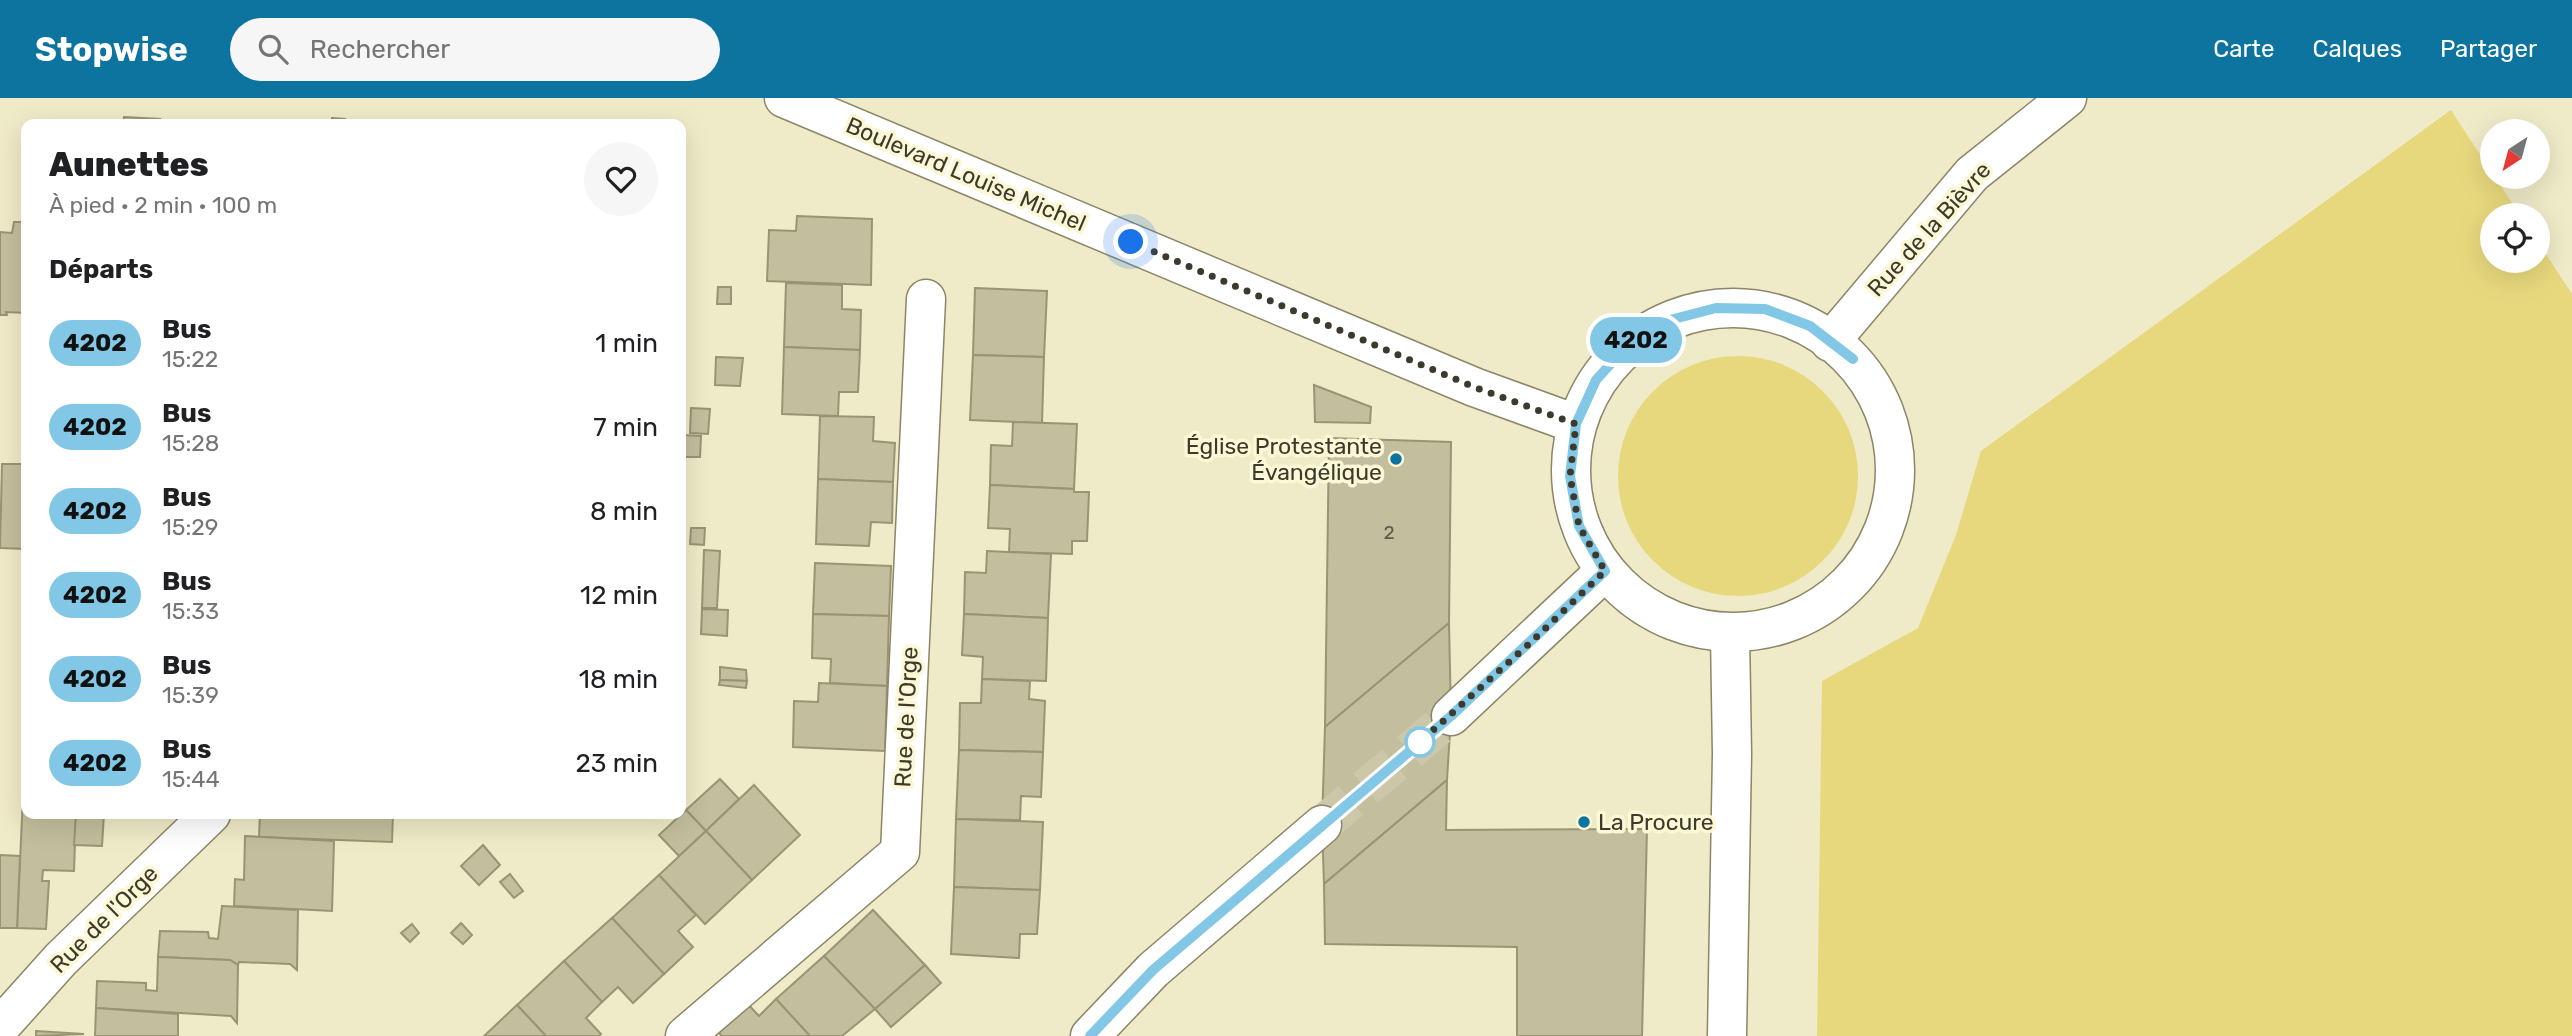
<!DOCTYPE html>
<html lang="fr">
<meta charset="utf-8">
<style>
body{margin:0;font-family:Rubik,sans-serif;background:#f6f6f6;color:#202124;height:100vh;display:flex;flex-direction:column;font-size:26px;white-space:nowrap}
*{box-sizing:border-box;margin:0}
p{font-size:23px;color:#757577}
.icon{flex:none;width:38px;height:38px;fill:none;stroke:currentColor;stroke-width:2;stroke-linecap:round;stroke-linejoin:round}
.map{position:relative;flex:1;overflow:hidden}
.panel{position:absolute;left:21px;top:21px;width:665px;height:700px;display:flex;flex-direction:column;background:#fff;border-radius:14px;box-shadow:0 7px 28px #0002}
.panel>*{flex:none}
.badge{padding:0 14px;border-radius:23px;font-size:24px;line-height:46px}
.needle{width:46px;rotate:216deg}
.fabs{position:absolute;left:2480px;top:21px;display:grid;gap:14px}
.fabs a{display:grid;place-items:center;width:70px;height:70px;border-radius:50%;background:#fff;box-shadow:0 7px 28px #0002;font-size:35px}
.you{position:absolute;width:35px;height:35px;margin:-18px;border:5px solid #fff;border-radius:50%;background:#1a73e8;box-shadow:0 0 0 10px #1a73e833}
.map>.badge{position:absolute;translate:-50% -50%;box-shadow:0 0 0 4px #fff}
h2{padding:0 28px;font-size:26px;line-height:63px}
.round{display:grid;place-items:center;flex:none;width:74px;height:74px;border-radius:37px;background:#f6f6f6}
.summary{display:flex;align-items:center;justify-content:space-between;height:119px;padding:0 28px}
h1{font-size:33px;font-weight:800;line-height:52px}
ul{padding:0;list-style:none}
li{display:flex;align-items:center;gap:21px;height:84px;padding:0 28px}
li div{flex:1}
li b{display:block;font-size:26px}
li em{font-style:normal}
li .badge{min-width:77px;font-weight:700;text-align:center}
header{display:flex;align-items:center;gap:42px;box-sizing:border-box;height:98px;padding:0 35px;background:#0d739f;color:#fff}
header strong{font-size:33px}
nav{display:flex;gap:38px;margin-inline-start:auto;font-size:24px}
.search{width:490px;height:63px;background:#f6f6f6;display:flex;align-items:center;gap:18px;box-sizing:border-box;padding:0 24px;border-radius:38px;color:#757577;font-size:26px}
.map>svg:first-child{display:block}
.green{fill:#e8d87d}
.building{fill:#c3be9d;stroke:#999474;stroke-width:2}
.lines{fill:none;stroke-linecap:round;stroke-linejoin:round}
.minor-tunnel{stroke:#cbc7a8;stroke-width:38;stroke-dasharray:38 19;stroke-linecap:butt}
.minor-casing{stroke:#8b8667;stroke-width:41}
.minor{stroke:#fff;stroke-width:38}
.line-casing{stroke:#fff;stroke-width:16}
.line{stroke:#82c8e6;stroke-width:10}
.walk{stroke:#3d3a2d;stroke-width:7;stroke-dasharray:0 12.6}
.poi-dot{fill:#0d739f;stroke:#fcf7d4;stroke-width:2.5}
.stop-dot{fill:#fff;stroke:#82c8e6;stroke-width:3.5}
.labels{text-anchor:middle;stroke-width:7;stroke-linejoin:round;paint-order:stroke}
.number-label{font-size:19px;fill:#5e5b49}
.street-label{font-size:23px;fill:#3d3a2d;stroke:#fcf7d4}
.poi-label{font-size:23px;fill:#3d3a2d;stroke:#fcf7d4;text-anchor:end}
</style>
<header>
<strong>Stopwise</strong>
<div class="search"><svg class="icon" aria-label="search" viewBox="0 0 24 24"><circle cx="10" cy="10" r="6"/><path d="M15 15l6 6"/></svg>Rechercher</div>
<nav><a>Carte</a><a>Calques</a><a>Partager</a></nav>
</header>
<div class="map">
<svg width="2572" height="938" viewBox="0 0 2572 938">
<rect width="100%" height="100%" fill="#efeac7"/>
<g class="green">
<path d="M2451,12L2492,75V79H2495L2520,117H2492V163H2538V144L2572,196V938H1817L1822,583L1918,530L1956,437L1981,353Z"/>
<circle cx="1738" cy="378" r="120"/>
</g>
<g class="building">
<path d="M124,19L160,21L159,26H123Z"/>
<path d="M332,20L345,21V26H332Z"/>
<path d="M88,22L112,24V26H87Z"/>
<path d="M797,118L872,121L871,187L767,183L769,132L796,133Z"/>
<path d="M14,124H26V215L6,214L7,217H0V134L12,135Z"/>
<path d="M786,185L842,187V211L861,212L860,252L784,249Z"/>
<path d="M718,189H731V206H717Z"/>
<path d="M975,190L1047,193L1044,259L973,257Z"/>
<path d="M784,249L860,252L858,294H839L838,318L782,316Z"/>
<path d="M973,257L1044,259L1042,325L970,322Z"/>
<path d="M716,259L743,260L740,288L715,287Z"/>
<path d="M1314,287L1371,309L1370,325L1315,324Z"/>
<path d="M691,310L710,311L708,336L690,335Z"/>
<path d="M820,318L874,319L873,343L895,345L893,384L818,381Z"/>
<path d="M1013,324L1077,326L1074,391L990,387L991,347L1012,348Z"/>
<path d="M681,337L701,338L700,359H681Z"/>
<path d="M1329,340L1451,344L1449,525L1325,629Z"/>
<path d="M2,366H26V451L0,450Z"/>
<path d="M818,381L893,384L892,425L871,424L869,448L816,446Z"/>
<path d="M990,387L1074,391V394H1089L1087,443H1072V456L1009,454L1010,431L988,430Z"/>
<path d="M691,430H705L704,447L690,446Z"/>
<path d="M704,452L720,453L717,510H702Z"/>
<path d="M987,453L1051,456L1048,520L964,516L965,474L986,475Z"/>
<path d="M815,465L891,468L889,518L813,516Z"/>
<path d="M702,511L728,512L727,538L701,536Z"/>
<path d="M813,516L889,518L887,588L830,585L831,561L812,560Z"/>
<path d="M964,516L1048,520L1046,583L982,581L983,559L962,557Z"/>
<path d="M1449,525L1451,618L1447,682L1324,786L1322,727L1325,629Z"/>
<path d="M720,569L746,572L747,583L720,582Z"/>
<path d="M982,581L1030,583L1029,601L1045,603L1043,654L959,652L960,605H981Z"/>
<path d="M720,582L747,583L746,590L719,587Z"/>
<path d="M819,585L887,588L885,653L793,649L794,603L818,604Z"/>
<path d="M959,652L1043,654L1041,699L1021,698L1020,722L956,721Z"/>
<path d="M720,681L739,701L706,733L686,712Z"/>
<path d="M1447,682L1446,732L1647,731L1642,938H1517V849L1325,846L1324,786Z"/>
<path d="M754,687L800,737L752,782L706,733Z"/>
<path d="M23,697H26V716H76L74,773L43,772L42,783H49L46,831L17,830Z"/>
<path d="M686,712L706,733L679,758L659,737Z"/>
<path d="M76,716H104L102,748L74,747Z"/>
<path d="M260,716H306V719L317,720V716H393L392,744L259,739Z"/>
<path d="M956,721L1043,724L1040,792L954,789Z"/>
<path d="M706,733L752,782L705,826L659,777Z"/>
<path d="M245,738L334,743L332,813L234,808L235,781L244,782Z"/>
<path d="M483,747L500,767L479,787L461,768Z"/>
<path d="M0,757L20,758L17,830H0Z"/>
<path d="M510,776L523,793L514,800L500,784Z"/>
<path d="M659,777L696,817L678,833L693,849L664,876L612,820Z"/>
<path d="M954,789L1040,792L1037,836H1020L1019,860L951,856Z"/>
<path d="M222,808L298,812L297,872L290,866L239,864L238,867L230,862L158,859L160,833L208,834L209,840L218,841Z"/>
<path d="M873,812L925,867L875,911L824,858Z"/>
<path d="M612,820L664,876L633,905L618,889L602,904L564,863Z"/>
<path d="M461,825L472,837L463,846L451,835Z"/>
<path d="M412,826L419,835L410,844L401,835Z"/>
<path d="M824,858L875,911L842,938H810L776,901Z"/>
<path d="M158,859L230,862L238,867L237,925L231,918L96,910L97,883L146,885V892L157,893Z"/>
<path d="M564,863L602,904L586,920L601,936L599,938H546L517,907Z"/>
<path d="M925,867L941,885L891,929L875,911Z"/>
<path d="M776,901L810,938H722L715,931L744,902L759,918Z"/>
<path d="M517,907L546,938H484Z"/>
<path d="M96,910L178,916V938H95Z"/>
<path d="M36,933L84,936L36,938Z"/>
</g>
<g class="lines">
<path class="minor-tunnel" d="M1322,727L1451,618"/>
<g class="minor-casing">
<g id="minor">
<path d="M784,0L1474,289L1576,326"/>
<circle cx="1733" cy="372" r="162"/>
<path d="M1830,244L1972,76L2067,0"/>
<path d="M1451,618L1605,473"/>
<path d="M0,929L61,861L211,716"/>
<path d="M685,938L900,754L926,201"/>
<path d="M1090,938L1153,872L1322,727"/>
<path d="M1727,938L1732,656L1730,536"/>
</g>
</g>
<use href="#minor" class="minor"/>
</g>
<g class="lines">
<g class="line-casing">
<path id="line" d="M1090,938L1153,872L1451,618L1605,473L1579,428L1570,378L1576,326L1596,282L1628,247L1670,222L1716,210L1765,211L1810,228L1853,261"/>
</g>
<use href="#line" class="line"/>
<path class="walk" d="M1131,144L1474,289L1576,326L1570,378L1579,428L1605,473L1530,545L1420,644"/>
</g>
<g class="poi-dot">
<circle cx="1396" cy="361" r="7"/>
<circle cx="1584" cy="724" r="7"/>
</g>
<circle class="stop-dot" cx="1420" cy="644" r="14"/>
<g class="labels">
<g class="number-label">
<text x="1389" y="441">2</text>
</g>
<g class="street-label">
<text transform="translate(966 76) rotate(23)" y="8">Boulevard Louise Michel</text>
<text transform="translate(1929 131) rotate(-48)" y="8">Rue de la Bièvre</text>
<text transform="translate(906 619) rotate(-87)" y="8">Rue de l'Orge</text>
<text transform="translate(104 821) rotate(-45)" y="8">Rue de l'Orge</text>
</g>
<g class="poi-label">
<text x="1382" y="356">Église Protestante<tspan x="1382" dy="26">Évangélique</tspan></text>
<text x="1598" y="732" text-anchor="start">La Procure</text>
</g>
</g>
</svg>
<div class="fabs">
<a><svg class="needle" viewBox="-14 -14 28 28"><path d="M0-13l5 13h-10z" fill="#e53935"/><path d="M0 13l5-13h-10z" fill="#757577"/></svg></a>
<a><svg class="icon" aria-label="locate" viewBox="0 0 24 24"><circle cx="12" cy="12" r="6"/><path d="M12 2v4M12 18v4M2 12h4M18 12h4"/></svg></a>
</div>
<div class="you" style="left:1131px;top:144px"></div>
<b class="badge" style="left:1636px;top:242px;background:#82c8e6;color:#111">4202</b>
<section class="panel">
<div class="summary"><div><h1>Aunettes</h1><p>À pied · 2 min · 100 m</p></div><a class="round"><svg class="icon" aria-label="heart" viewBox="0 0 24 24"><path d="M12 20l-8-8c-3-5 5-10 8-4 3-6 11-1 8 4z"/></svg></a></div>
<h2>Départs</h2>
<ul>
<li><span class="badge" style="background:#82c8e6;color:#111">4202</span><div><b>Bus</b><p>15:22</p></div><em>1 min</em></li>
<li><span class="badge" style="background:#82c8e6;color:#111">4202</span><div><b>Bus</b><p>15:28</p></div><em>7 min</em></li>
<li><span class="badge" style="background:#82c8e6;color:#111">4202</span><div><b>Bus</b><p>15:29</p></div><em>8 min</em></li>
<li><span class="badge" style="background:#82c8e6;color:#111">4202</span><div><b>Bus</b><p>15:33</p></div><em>12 min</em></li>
<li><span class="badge" style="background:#82c8e6;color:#111">4202</span><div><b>Bus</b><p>15:39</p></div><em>18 min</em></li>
<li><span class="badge" style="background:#82c8e6;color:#111">4202</span><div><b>Bus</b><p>15:44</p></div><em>23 min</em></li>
</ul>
</section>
</div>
